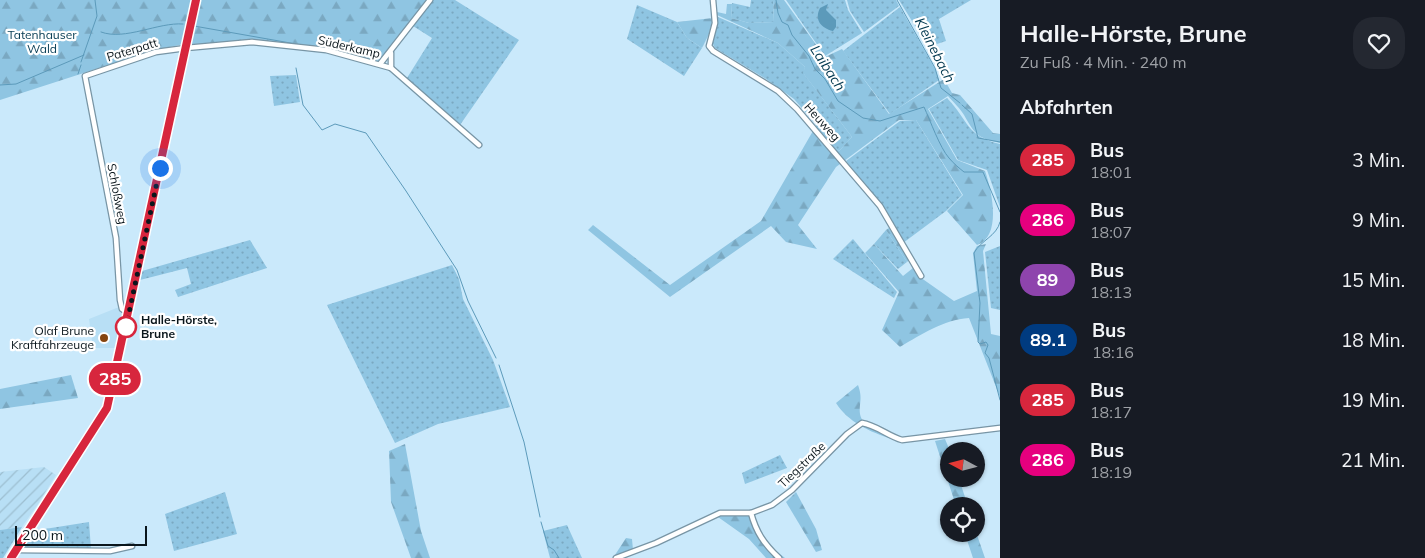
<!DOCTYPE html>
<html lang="de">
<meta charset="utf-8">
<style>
body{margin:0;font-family:Mulish,sans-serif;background:#242831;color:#f1f3f6;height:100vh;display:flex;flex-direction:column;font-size:19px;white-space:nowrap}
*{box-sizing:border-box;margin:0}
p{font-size:16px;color:#9ea1a6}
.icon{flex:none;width:28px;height:28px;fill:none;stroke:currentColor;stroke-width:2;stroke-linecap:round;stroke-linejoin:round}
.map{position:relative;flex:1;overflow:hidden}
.sheet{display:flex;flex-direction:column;background:#171b24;width:425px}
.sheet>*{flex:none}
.badge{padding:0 10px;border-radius:16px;font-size:18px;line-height:32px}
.needle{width:32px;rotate:277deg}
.tools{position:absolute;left:940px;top:442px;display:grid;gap:10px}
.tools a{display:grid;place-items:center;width:45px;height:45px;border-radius:50%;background:#171b24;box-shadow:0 1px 4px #0004;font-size:25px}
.scale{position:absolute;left:15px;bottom:12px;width:132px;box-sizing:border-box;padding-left:5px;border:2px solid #0a161c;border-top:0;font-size:14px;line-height:18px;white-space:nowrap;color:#0a161c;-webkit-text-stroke:4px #fff;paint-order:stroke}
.you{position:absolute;width:25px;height:25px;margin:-12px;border:4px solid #fff;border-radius:50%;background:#1a73e8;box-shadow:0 0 0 8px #1a73e833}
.map>.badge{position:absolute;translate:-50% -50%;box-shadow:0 0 0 2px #fff}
h2{padding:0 20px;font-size:19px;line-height:45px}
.round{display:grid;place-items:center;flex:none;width:52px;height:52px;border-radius:20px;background:#242831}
.overview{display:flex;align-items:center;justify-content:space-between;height:85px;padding:0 20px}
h1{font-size:24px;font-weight:700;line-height:38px}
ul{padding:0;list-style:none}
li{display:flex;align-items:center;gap:15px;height:60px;padding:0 20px}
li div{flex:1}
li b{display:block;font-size:19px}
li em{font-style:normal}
li .badge{min-width:55px;font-weight:700;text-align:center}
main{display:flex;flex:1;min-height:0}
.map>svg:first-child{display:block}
.built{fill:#b8dff5}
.industrial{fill:url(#industrial-furrows)}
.grass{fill:url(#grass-dots)}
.forest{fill:url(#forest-firs)}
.water{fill:#5c9aba}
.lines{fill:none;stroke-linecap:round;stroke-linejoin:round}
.stream{stroke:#5c9aba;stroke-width:1}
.minor-casing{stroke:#7895a5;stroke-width:7}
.secondary-casing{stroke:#7895a5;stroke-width:9}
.minor{stroke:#fff;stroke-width:4.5}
.secondary{stroke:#fff;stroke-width:6}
.line-casing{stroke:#fff;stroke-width:11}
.line{stroke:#d7263d;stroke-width:8}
.walk{stroke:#0a161c;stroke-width:5;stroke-dasharray:0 9}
.stop-dot{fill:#fff;stroke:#d7263d;stroke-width:2.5}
.poi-dot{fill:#85440f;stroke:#fff;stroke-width:2}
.labels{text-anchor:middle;stroke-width:4.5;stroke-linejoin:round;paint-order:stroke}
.park-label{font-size:12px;fill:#0c4158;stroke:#fff}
.street-label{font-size:12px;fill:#0a161c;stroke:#fff}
.stop-label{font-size:12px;font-weight:bold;fill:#0a161c;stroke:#fff;text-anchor:start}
.poi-label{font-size:12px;fill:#0a161c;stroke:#fff;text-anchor:end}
.water-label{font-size:14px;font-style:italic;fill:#00374e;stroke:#fff}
</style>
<main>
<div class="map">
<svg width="1000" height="558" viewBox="0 0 1000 558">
<defs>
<pattern id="industrial-furrows" width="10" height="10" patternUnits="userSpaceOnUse" patternTransform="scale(1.25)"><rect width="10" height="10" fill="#b8dff5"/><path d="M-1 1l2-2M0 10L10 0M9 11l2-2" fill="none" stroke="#9dbfd1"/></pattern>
<pattern id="grass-dots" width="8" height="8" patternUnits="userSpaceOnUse" patternTransform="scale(1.25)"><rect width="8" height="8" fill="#8fc5e2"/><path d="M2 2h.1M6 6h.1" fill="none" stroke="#7aa8c1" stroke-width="1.8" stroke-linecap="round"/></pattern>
<pattern id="forest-firs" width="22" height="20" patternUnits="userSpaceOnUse" patternTransform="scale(1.25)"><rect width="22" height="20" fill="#8fc5e2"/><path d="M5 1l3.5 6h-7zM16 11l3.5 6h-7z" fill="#7aa8c1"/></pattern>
</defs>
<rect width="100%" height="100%" fill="#cae9fb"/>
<path class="built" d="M119,307L123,313L117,348H93L89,319Z"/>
<path class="industrial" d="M44,467L56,475L38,504L22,527L0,530V472Z"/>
<g class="grass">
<path d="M432,0H455L519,40L460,125L407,78L432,38L413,26Z"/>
<path d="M751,0H773L774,22L749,23L731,18L732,3L750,7Z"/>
<path d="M786,0H845L848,10L862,33L825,56Z"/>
<path d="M847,0H896L899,6L864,32L850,11Z"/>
<path d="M899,0H971L939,19L946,41L928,47Z"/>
<path d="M637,5L677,22L687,38L702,48L684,76L627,39Z"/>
<path d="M900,7L935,69L939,80L890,114L843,51Z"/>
<path d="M718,17L778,43L805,67L804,74L852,137L839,151L794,99L766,79L715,48L712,42Z"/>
<path d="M296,75L300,102L274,106L270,76Z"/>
<path d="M947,98C969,121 966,136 1000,144V207L987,170L958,160L929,109Z"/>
<path d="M916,120L962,195L946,211L903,243L877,201L846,161L900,121Z"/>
<path d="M886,230L907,262L898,269L874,244Z"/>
<path d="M853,239L897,292L894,298L833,259Z"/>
<path d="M250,240L267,268L178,297L175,290L191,284L187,268L140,280L142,271Z"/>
<path d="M1000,246V310L991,308L985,252Z"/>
<path d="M452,265L459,279L463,299L493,360L510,407L438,424L395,443L327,305Z"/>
<path d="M780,455L787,468L745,484L742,473Z"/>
<path d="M225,492L237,534L174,551L165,514Z"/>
<path d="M89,522L91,549L22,548L32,531Z"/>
<path d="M567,525L582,558H550L543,531Z"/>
<path d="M22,527L3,558H0V530Z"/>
</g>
<g class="forest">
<path d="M0,0H426L389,52L378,61L350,57L327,48L298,44L251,41L192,45L189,43L155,50L0,100Z"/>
<path d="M773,0H784L825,57L842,49L889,114L944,79L952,93L960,95L993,133L1000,134V143C977,138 975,134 964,115C960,108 953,102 948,96L928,109L957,160L985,171C994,197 1000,237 977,245L947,211L963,195L916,120H899L836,167L798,225L817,249L786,242L771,226L670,297L588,230L593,225L670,285L761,221L817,124L839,151L852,137L803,73L805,67L778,43L717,15V12L726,14L727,4H732L731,18L749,23L774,22Z"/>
<path d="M713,18L709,34L702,48L687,38L677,22Z"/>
<path d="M889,228L909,260L907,262L886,230Z"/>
<path d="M874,244L903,276L913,268L917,275L954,301L977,291L973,253L977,246L986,244L983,251L991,334L1000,336V397L969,318C943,320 922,334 900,347L882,330L899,292L865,253Z"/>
<path d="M71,375L78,398L0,409V389Z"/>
<path d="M858,385C863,399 859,402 860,414C862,427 881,433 892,439C870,432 848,422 836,403Z"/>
<path d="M945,439L950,451L949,479H959L968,506H956L935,441Z"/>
<path d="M405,444L421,531L430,558H411L391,502L389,451Z"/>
<path d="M796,492L816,529L822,550L816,552L786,502Z"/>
<path d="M724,515L751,516C753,535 770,546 785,558H766L749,539L718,517Z"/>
<path d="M976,532L985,558H973L965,534H976Z"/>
<path d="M626,538L632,539L633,550L613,558Z"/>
</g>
<path class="water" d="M828,4L826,10L836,20V27L833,31C821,28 814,20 820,8Z"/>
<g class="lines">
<g class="stream">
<path d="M776,0L778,13L782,22L788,25L792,35L809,56L815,69L825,79L838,101L863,118L880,121L924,107C930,120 940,148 949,158C953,163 959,168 964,172H983L1000,212"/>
<path d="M897,0L935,68L941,88L960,103"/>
<path d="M194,26L296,44"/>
<path d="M101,32C125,41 158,22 183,24"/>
<path d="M81,62L97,16L95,0"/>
<path d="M296,68L303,105L322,130L335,124L366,133L406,191L457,270L468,301L496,358"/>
<path d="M78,74L81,65"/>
<path d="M0,85L16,84L84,55"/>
<path d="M962,105L972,114L978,138L1000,142"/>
<path d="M1000,222C997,236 980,241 974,253L980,303L978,342L980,344L986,342L988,345L985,353L989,358L1000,400"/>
<path d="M499,365L524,442L540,517"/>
<path d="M541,522L548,546L554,550L559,558"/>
</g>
<g class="minor-casing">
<g id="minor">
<path d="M713,0L715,23L709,46L713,51L778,91L797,109L880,206L921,276"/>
<path d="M380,64L430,0"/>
<path d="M391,68V53"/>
<path d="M129,314L122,309L120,300L116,238L85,76L156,52L186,48L252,42L326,50L391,68L479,145"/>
<path d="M751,513C756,532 764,544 779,558"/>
<path d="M16,550L110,551L132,546"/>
<path d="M616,558L656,543L720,513H751L772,505L792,490L847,434L862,423C876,425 888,436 902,440L1000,428"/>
</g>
</g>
<g class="secondary-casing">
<path id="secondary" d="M11,558L107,408L196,0"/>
</g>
<use href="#minor" class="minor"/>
<use href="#secondary" class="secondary"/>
</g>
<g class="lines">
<g class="line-casing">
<path id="line" d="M11,558L107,408L196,0"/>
</g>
<use href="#line" class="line"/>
<path class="walk" d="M126,327L160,168"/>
</g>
<circle class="stop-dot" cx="126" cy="327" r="10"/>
<circle class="poi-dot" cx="104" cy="338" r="5"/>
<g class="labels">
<g class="park-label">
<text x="42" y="39">Tatenhauser<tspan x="42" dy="14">Wald</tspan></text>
</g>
<g class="street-label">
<text transform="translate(349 47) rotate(13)" y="4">Süderkamp</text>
<text transform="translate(132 50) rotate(-17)" y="4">Paterpatt</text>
<text transform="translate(822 122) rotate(48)" y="4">Heuweg</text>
<text transform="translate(117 194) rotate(79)" y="4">Schloßweg</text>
<text transform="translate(802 465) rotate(-44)" y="4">Tiegstraße</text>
</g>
<g class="stop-label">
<text x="141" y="324">Halle-Hörste,<tspan x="141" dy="14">Brune</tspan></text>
</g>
<g class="poi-label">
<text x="94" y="335">Olaf Brune<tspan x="94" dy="14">Kraftfahrzeuge</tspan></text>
</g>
<g class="water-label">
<text transform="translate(935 50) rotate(63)" y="5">Kleinebach</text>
<text transform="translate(828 68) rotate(57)" y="5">Laibach</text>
</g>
</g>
</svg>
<div class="tools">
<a><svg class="needle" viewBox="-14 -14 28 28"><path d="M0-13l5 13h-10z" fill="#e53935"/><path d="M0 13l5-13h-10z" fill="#9ea1a6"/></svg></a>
<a><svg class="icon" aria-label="locate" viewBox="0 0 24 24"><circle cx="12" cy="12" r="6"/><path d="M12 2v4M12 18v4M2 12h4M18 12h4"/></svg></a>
</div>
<div class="scale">200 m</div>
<div class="you" style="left:160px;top:168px"></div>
<b class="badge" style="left:115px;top:379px;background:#d7263d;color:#fff">285</b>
</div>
<section class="sheet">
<div class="overview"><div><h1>Halle-Hörste, Brune</h1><p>Zu Fuß · 4 Min. · 240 m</p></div><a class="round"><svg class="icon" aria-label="heart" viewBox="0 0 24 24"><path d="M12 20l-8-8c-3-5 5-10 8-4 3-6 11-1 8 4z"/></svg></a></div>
<h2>Abfahrten</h2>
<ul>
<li><span class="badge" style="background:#d7263d;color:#fff">285</span><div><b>Bus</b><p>18:01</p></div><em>3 Min.</em></li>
<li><span class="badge" style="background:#e6007e;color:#fff">286</span><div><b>Bus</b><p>18:07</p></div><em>9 Min.</em></li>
<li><span class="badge" style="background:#8e44ad;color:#fff">89</span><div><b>Bus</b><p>18:13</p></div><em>15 Min.</em></li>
<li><span class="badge" style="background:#003b80;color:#fff">89.1</span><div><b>Bus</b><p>18:16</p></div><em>18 Min.</em></li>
<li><span class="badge" style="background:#d7263d;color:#fff">285</span><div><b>Bus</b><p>18:17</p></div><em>19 Min.</em></li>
<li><span class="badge" style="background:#e6007e;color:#fff">286</span><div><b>Bus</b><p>18:19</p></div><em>21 Min.</em></li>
</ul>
</section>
</main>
